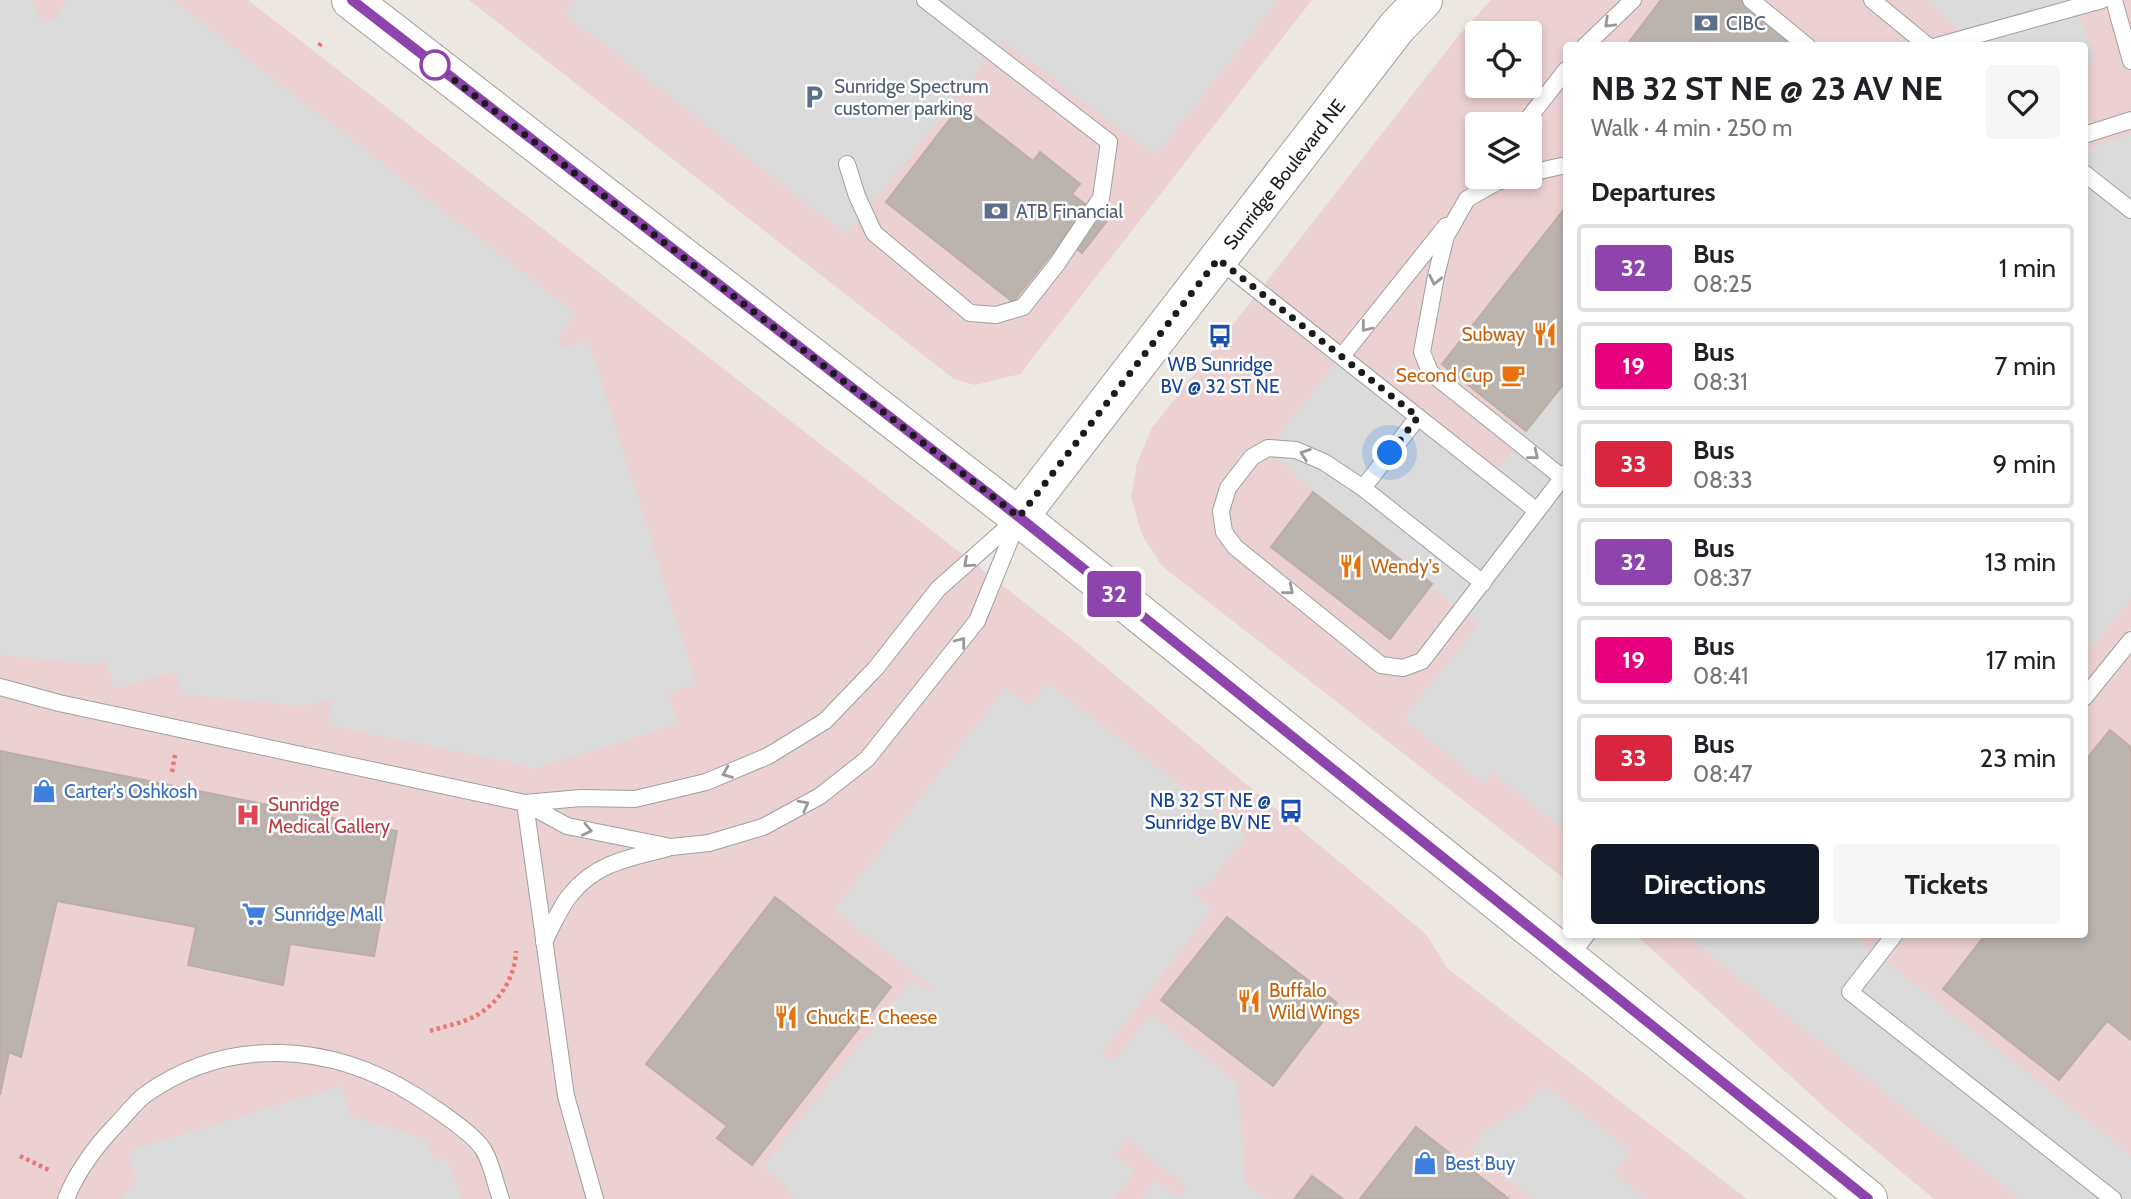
<!DOCTYPE html>
<meta charset="utf-8">
<style>
body{margin:0;font-family:Cabin,sans-serif;background:#f6f6f6;color:#202124;height:100vh;display:flex;flex-direction:column;font-size:26px;white-space:nowrap}
*{box-sizing:border-box;margin:0}
p{font-size:23px;color:#757577}
.icon{flex:none;width:38px;height:38px;fill:none;stroke:currentColor;stroke-width:2;stroke-linecap:round;stroke-linejoin:round}
.map{position:relative;flex:1;overflow:hidden}
.side{position:absolute;left:1563px;top:42px;width:525px;height:896px;display:flex;flex-direction:column;background:#fff;border-radius:7px;box-shadow:0 4px 10px #0003}
.side>*{flex:none}
.badge{padding:0 14px;border-radius:5px;font-size:24px;line-height:46px}
.controls{position:absolute;left:1465px;top:21px;display:grid;gap:14px}
.controls a{display:grid;place-items:center;width:77px;height:77px;border-radius:7px;background:#fff;box-shadow:0 4px 10px #0003;font-size:35px}
.you{position:absolute;width:35px;height:35px;margin:-18px;border:5px solid #fff;border-radius:50%;background:#1a73e8;box-shadow:0 0 0 10px #1a73e833}
.map>.badge{position:absolute;translate:-50% -50%;box-shadow:0 0 0 4px #fff}
h2{padding:0 28px;font-size:26px;line-height:63px}
.round{display:grid;place-items:center;flex:none;width:74px;height:74px;border-radius:7px;background:#f6f6f6}
.headline{display:flex;align-items:center;justify-content:space-between;height:119px;padding:0 28px}
h1{font-size:33px;font-weight:800;line-height:52px}
.cta{display:flex;gap:14px;margin-top:auto;padding:14px 28px}
.cta a{flex:1;height:80px;border-radius:7px;background:#111827;color:#fff;font-size:28px;font-weight:800;line-height:80px;text-align:center}
.cta a+a{background:#f6f6f6;color:#202124}
ul{padding:0;list-style:none}
li{display:flex;align-items:center;gap:21px;height:88px;margin:0 14px 10px;padding:0 14px;border:4px solid #e0e0e0;border-radius:7px}
li div{flex:1}
li b{display:block;font-size:26px}
li em{font-style:normal}
li .badge{min-width:77px;font-weight:700;text-align:center}
.map>svg:first-child{display:block}
.commercial{fill:#ecd1d2;fill-rule:evenodd}
.parking{fill:#dbdbdb}
.building{fill:#bbb3ae;stroke:#bcada5;stroke-width:2}
.lines{fill:none;stroke-linecap:round;stroke-linejoin:round}
.service-casing{stroke:#9f9f9f;stroke-width:18}
.tertiary-casing{stroke:#9f9f9f;stroke-width:40}
.path{stroke:#ec7671;stroke-width:4.5;stroke-dasharray:3.5 3.5;stroke-linecap:butt}
.service{stroke:#fff;stroke-width:16}
.tertiary{stroke:#fff;stroke-width:38}
.oneway{stroke:#989898}
.line-casing{stroke:#fff;stroke-width:16}
.line{stroke:#8e44ad;stroke-width:10}
.walk{stroke:#1b1b1b;stroke-width:7;stroke-dasharray:0 12.6}
.stop-dot{fill:#fff;stroke:#8e44ad;stroke-width:3.5}
.labels{text-anchor:middle;stroke-width:5;stroke-linejoin:round;paint-order:stroke}
.service-label{font-size:19px;fill:#4e5e75;stroke:#fff;text-anchor:start}
.street-label{font-size:19px;fill:#1b1b1b;stroke:#fff}
.food-label{font-size:19px;fill:#c56008;stroke:#fff;text-anchor:start}
.transit-label{font-size:19px;fill:#164399;stroke:#fff}
.shop-label{font-size:19px;fill:#366cbe;stroke:#fff;text-anchor:start}
.health-label{font-size:19px;fill:#be3a42;stroke:#fff;text-anchor:start}
</style>
<div class="map">
<svg width="2131" height="1199" viewBox="0 0 2131 1199">
<rect width="100%" height="100%" fill="#ece7e1"/>
<g class="commercial">
<path d="M0,0H248L1078,644L1426,934L1447,968L1747,1199H0Z"/>
<path d="M469,0H1312L1020,374L975,385L954,379Z"/>
<path d="M1491,0H2131V1199H1934L1832,1114L1636,935L2084,934V46H1566V880L1162,566L1142,535L1131,497L1137,463L1152,428L1459,35ZM1477,33H1530V86H1477ZM1477,124H1530V177H1477Z"/>
</g>
<g class="parking">
<path d="M0,0H32L40,23L57,17L67,0H172L576,314L557,338L561,348L588,340L696,684L668,693L677,724L534,769L519,764L328,725L332,703L329,698L302,706L181,694L176,675L173,672L118,688L114,687L106,660L92,664L0,655Z"/>
<path d="M576,0H1278L1156,155L1002,40L847,235L565,14Z"/>
<path d="M1926,0H2074L2095,61L2084,64V46L1976,45Z"/>
<path d="M2131,134V599L2084,656V150Z"/>
<path d="M1342,356L1492,476L1566,381V831L1493,773L1484,784L1403,719L1479,624L1313,492L1268,448Z"/>
<path d="M1048,683L1246,836L1204,888L1197,887L1193,889L1194,894L1212,909L1102,1053L1114,1062L1151,1015L1237,1082L1245,1182L1266,1199H1141L1156,1180L1178,1197L1182,1196L1185,1185L1131,1141L1126,1140L1114,1154L1135,1172L1114,1199H795L784,1184L763,1167L911,979L932,993L930,986L834,910L1005,688L1030,706Z"/>
<path d="M1685,935H1858L1856,938L2131,1155V1199H2020Z"/>
<path d="M1543,1084L1630,1151L1614,1174L1645,1199H1532L1470,1151L1484,1132L1528,1104Z"/>
<path d="M341,1086L351,1116L427,1139L434,1161L447,1157L461,1199H122L136,1180L128,1151Z"/>
</g>
<g class="building">
<path d="M1661,0H1741L1796,46H1626Z"/>
<path d="M961,105L1033,161L1040,152L1080,184L1072,194L1107,221L1082,253L1064,238L1013,302L886,202Z"/>
<path d="M1566,207V381L1526,431L1442,364Z"/>
<path d="M1313,492L1432,584L1390,639L1271,547Z"/>
<path d="M2110,730L2131,747V1040L2107,1021L2059,1080L1943,989L1986,934H2084V762Z"/>
<path d="M0,751L397,831L374,956L290,944L283,985L188,965L196,927L57,901L21,1057L9,1052L0,1095Z"/>
<path d="M775,897L891,987L752,1165L717,1138L727,1126L646,1064Z"/>
<path d="M1227,917L1337,1003L1273,1086L1161,1000Z"/>
<path d="M1416,1127L1509,1199H1360Z"/>
<path d="M1312,1176L1343,1199H1294Z"/>
</g>
<g class="lines">
<g class="service-casing">
<g id="service">
<path d="M1751,0L1807,46"/>
<path d="M1872,0L1928,46"/>
<path d="M2114,0L2131,61"/>
<path d="M1585,46L1633,0"/>
<path d="M1937,46L2102,0"/>
<path d="M1524,124L1566,70"/>
<path d="M2084,135L2131,120"/>
<path d="M847,164L857,196L874,233L970,313L996,315L1023,307L1057,264L1101,198L1109,142L925,0"/>
<path d="M1530,173L1566,165"/>
<path d="M2084,173L2131,210"/>
<path d="M1516,177L1497,182L1467,199L1446,236L1436,276L1422,352L1430,372L1563,478"/>
<path d="M1218,259L1537,511L1566,473"/>
<path d="M1342,356L1446,226"/>
<path d="M1363,488L1418,417"/>
<path d="M1483,583L1363,488L1324,462L1296,450L1268,448L1252,457L1228,488L1221,511L1224,532L1235,547L1381,665L1403,668L1422,661L1537,511"/>
<path d="M0,687L59,703L525,803L581,798L635,799L706,782L768,756L825,721L876,668L938,589L1019,517"/>
<path d="M2084,698L2131,640"/>
<path d="M525,803L567,826L671,847L709,843L763,827L820,796L867,759L977,621L1017,523"/>
<path d="M525,803L566,1096L595,1199"/>
<path d="M1895,934L1850,992L2113,1199"/>
<path d="M544,942C552,926 560,907 571,894C597,862 630,858 668,848"/>
<path d="M1568,959L1587,934"/>
<path d="M66,1199C77,1171 96,1146 116,1125C126,1115 135,1102 146,1094C230,1035 332,1043 416,1096C433,1107 472,1132 483,1149C492,1163 495,1184 501,1199"/>
</g>
</g>
<g class="tertiary-casing">
<g id="tertiary">
<path d="M351,0L1019,517L1868,1199"/>
<path d="M1019,517L1397,27L1423,0"/>
</g>
</g>
<g class="path">
<path d="M319,46L322,41"/>
<path d="M172,772L175,755"/>
<path d="M430,1031C445,1026 464,1023 477,1015C500,1002 515,977 516,951"/>
<path d="M20,1156L51,1171"/>
</g>
<use href="#service" class="service"/>
<use href="#tertiary" class="tertiary"/>
</g>
<defs><path id="oneway-chevron" d="M-2-3.5L2.5 0L-2 3.5" fill="none" stroke-width="1.6" stroke-linecap="round" stroke-linejoin="round" transform="scale(1.75)"/></defs>
<g class="oneway">
<use href="#oneway-chevron" transform="translate(1609 23) rotate(136)"/>
<use href="#oneway-chevron" transform="translate(1435 280) rotate(102)"/>
<use href="#oneway-chevron" transform="translate(1366 327) rotate(128)"/>
<use href="#oneway-chevron" transform="translate(1305 454) rotate(-161)"/>
<use href="#oneway-chevron" transform="translate(1534 455) rotate(39)"/>
<use href="#oneway-chevron" transform="translate(968 563) rotate(138)"/>
<use href="#oneway-chevron" transform="translate(1289 590) rotate(39)"/>
<use href="#oneway-chevron" transform="translate(961 642) rotate(-52)"/>
<use href="#oneway-chevron" transform="translate(727 773) rotate(158)"/>
<use href="#oneway-chevron" transform="translate(804 805) rotate(-28)"/>
<use href="#oneway-chevron" transform="translate(587 830) rotate(12)"/>
</g>
<g class="lines">
<g class="line-casing">
<path id="line" d="M352,0L1019,517L1868,1199"/>
</g>
<use href="#line" class="line"/>
<path class="walk" d="M435,65L1019,517L1218,259L1418,417L1390,453"/>
</g>
<defs>
<g id="bank-bare" transform="scale(1.89)"><path d="M-6-4H6V4H-6ZM0-2.3a2.3 2.3 0 1 0 0 4.6a2.3 2.3 0 1 0 0-4.6Z" fill="#5c6f8a" stroke="#fff" stroke-width="2.5" paint-order="stroke"/></g>
<g id="parking-bare" transform="scale(1.89)"><path d="M-3.5-5.5H1a3.5 3.5 0 0 1 0 7H-1V5.5H-3.5ZM-1-3.4V-.6H.8a1.4 1.4 0 0 0 0-2.8Z" fill="#5c6f8a" stroke="#fff" stroke-width="2.5" paint-order="stroke"/></g>
<g id="restaurant-bare" transform="scale(1.89)"><path d="M-5-6h1v4h1v-4h1v4h1v-4h1v5L-1.5 .5V6h-2V.5L-5-1ZM5-6V6H3V1.5H1.5Q1.5-4 5-6Z" fill="#e8710a" stroke="#fff" stroke-width="2.5" paint-order="stroke"/></g>
<g id="bus-bare" transform="scale(1.89)"><path d="M-5-6H5V4H4V6H2V4H-2V6H-4V4H-5ZM-3.5-4V0h7V-4ZM-3.5 1.2v1.5H-2V1.2ZM2 1.2v1.5H3.5V1.2Z" fill="#1a4fb4" stroke="#fff" stroke-width="2.5" paint-order="stroke"/></g>
<g id="cafe-bare" transform="scale(1.89)"><path d="M-5.5-4.5H6V0H3Q3 3.5 0 3.5H-2.5Q-5.5 3.5-5.5 0ZM3-3.2v2h1.7v-2ZM-6 4.5H4V6H-6Z" fill="#e8710a" stroke="#fff" stroke-width="2.5" paint-order="stroke"/></g>
<g id="shop-bare" transform="scale(1.89)"><path d="M-5-2.5h2.3a2.7 3.5 0 0 1 5.4 0H5L5.5 6h-11ZM-1.5-2.5h3a1.5 2.3 0 0 0-3 0Z" fill="#3f7fe0" stroke="#fff" stroke-width="2.5" paint-order="stroke"/></g>
<g id="hospital-bare" transform="scale(1.89)"><path d="M-5-5h3v3.5h4V-5h3V5h-3V1.5h-4V5h-3Z" fill="#e0444e" stroke="#fff" stroke-width="2.5" paint-order="stroke"/></g>
<g id="supermarket-bare" transform="scale(1.89)"><path d="M-6-5.5h2.5l.6 2H6L4.5 2H-2.5L-4.4-4H-6ZM-1.5 3.2a1.3 1.3 0 1 0 .1 0ZM3 3.2a1.3 1.3 0 1 0 .1 0Z" fill="#3f7fe0" stroke="#fff" stroke-width="2.5" paint-order="stroke"/></g>
</defs>
<g fill-rule="evenodd">
<use href="#bank-bare" x="1706" y="23"/>
<use href="#parking-bare" x="814" y="97"/>
<use href="#bank-bare" x="996" y="211"/>
<use href="#restaurant-bare" x="1545" y="334"/>
<use href="#bus-bare" x="1220" y="336"/>
<use href="#cafe-bare" x="1513" y="375"/>
<use href="#restaurant-bare" x="1351" y="566"/>
<use href="#shop-bare" x="44" y="791"/>
<use href="#bus-bare" x="1291" y="811"/>
<use href="#hospital-bare" x="248" y="815"/>
<use href="#supermarket-bare" x="254" y="914"/>
<use href="#restaurant-bare" x="1249" y="1001"/>
<use href="#restaurant-bare" x="786" y="1017"/>
<use href="#shop-bare" x="1425" y="1163"/>
</g>
<circle class="stop-dot" cx="435" cy="65" r="14"/>
<g class="labels">
<g class="service-label">
<text x="1726" y="30">CIBC</text>
<text x="834" y="93">Sunridge Spectrum<tspan x="834" dy="22">customer parking</tspan></text>
<text x="1016" y="218">ATB Financial</text>
</g>
<g class="street-label">
<text transform="translate(1284 174) rotate(-52)" y="7">Sunridge Boulevard NE</text>
</g>
<g class="food-label">
<text x="1525" y="341" text-anchor="end">Subway</text>
<text x="1493" y="382" text-anchor="end">Second Cup</text>
<text x="1371" y="573">Wendy's</text>
<text x="1269" y="997">Buffalo<tspan x="1269" dy="22">Wild Wings</tspan></text>
<text x="806" y="1024">Chuck E. Cheese</text>
</g>
<g class="transit-label">
<text x="1220" y="371">WB Sunridge<tspan x="1220" dy="22">BV @ 32 ST NE</tspan></text>
<text x="1271" y="807" text-anchor="end">NB 32 ST NE @<tspan x="1271" dy="22">Sunridge BV NE</tspan></text>
</g>
<g class="shop-label">
<text x="64" y="798">Carter's Oshkosh</text>
<text x="274" y="921">Sunridge Mall</text>
<text x="1445" y="1170">Best Buy</text>
</g>
<g class="health-label">
<text x="268" y="811">Sunridge<tspan x="268" dy="22">Medical Gallery</tspan></text>
</g>
</g>
</svg>
<div class="controls">
<a><svg class="icon" aria-label="locate" viewBox="0 0 24 24"><circle cx="12" cy="12" r="6"/><path d="M12 2v4M12 18v4M2 12h4M18 12h4"/></svg></a>
<a><svg class="icon" aria-label="layers" viewBox="0 0 24 24"><path d="M12 4l9 5-9 5-9-5zM3 14l9 5 9-5"/></svg></a>
</div>
<div class="you" style="left:1390px;top:453px"></div>
<b class="badge" style="left:1114px;top:594px;background:#8e44ad;color:#fff">32</b>
<section class="side">
<div class="headline"><div><h1>NB 32 ST NE @ 23 AV NE</h1><p>Walk · 4 min · 250 m</p></div><a class="round"><svg class="icon" aria-label="heart" viewBox="0 0 24 24"><path d="M12 20l-8-8c-3-5 5-10 8-4 3-6 11-1 8 4z"/></svg></a></div>
<h2>Departures</h2>
<ul>
<li><span class="badge" style="background:#8e44ad;color:#fff">32</span><div><b>Bus</b><p>08:25</p></div><em>1 min</em></li>
<li><span class="badge" style="background:#e6007e;color:#fff">19</span><div><b>Bus</b><p>08:31</p></div><em>7 min</em></li>
<li><span class="badge" style="background:#d7263d;color:#fff">33</span><div><b>Bus</b><p>08:33</p></div><em>9 min</em></li>
<li><span class="badge" style="background:#8e44ad;color:#fff">32</span><div><b>Bus</b><p>08:37</p></div><em>13 min</em></li>
<li><span class="badge" style="background:#e6007e;color:#fff">19</span><div><b>Bus</b><p>08:41</p></div><em>17 min</em></li>
<li><span class="badge" style="background:#d7263d;color:#fff">33</span><div><b>Bus</b><p>08:47</p></div><em>23 min</em></li>
</ul>
<div class="cta"><a>Directions</a><a>Tickets</a></div>
</section>
</div>
